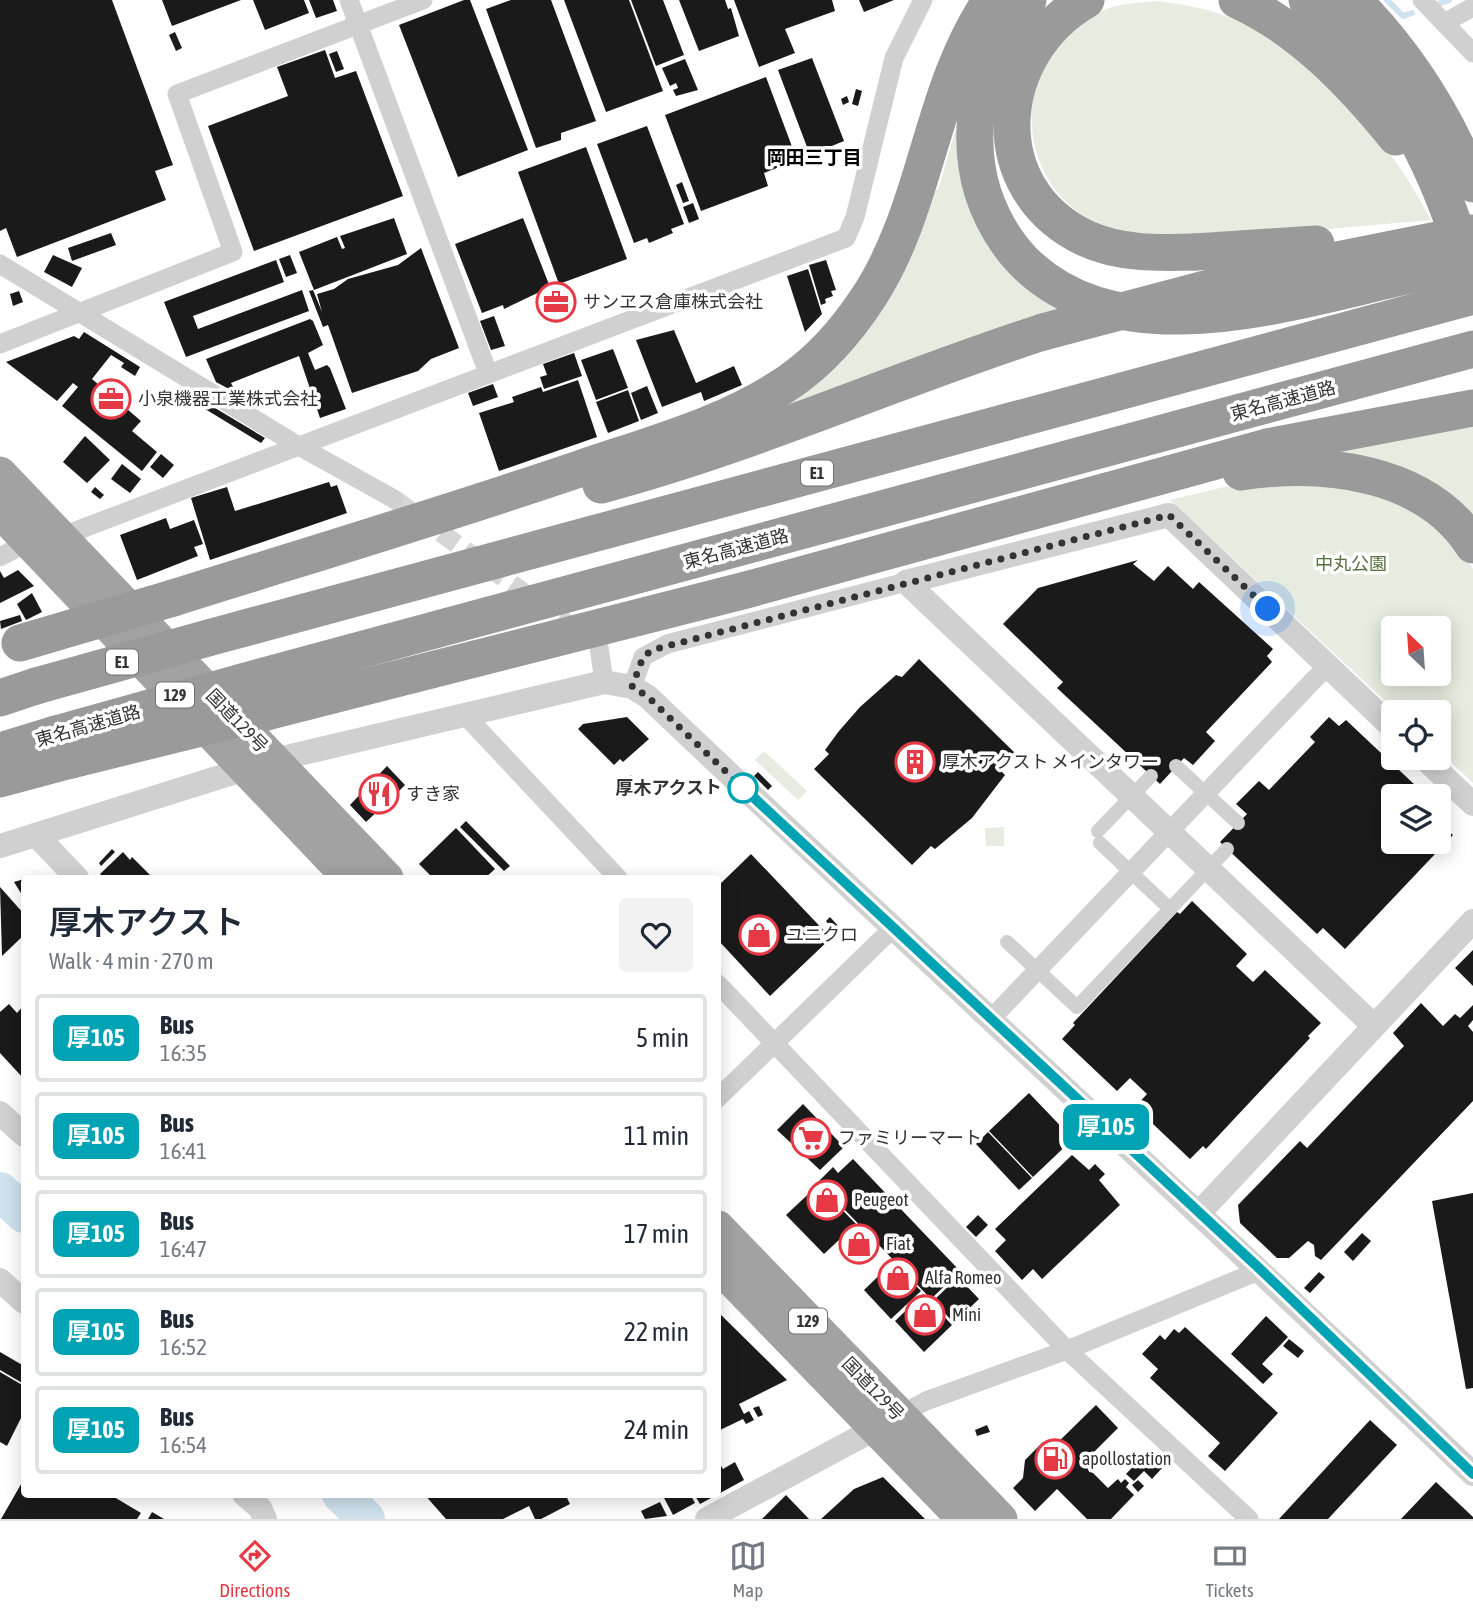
<!DOCTYPE html>
<meta charset="utf-8">
<style>
body{margin:0;font-family:"Asap Condensed","Noto Sans JP",sans-serif;background:#f2f2f3;color:#1f2937;height:100vh;display:flex;flex-direction:column;font-size:26px;white-space:nowrap}
*{box-sizing:border-box;margin:0}
p{font-size:23px;color:#747a83}
.icon{flex:none;width:38px;height:38px;fill:none;stroke:currentColor;stroke-width:2;stroke-linecap:round;stroke-linejoin:round}
.map{position:relative;flex:1;overflow:hidden}
.panel{position:absolute;left:21px;top:875px;width:700px;height:623px;display:flex;flex-direction:column;background:#fff;border-radius:7px;box-shadow:0 4px 18px #0003}
.panel>*{flex:none}
.badge{padding:0 14px;border-radius:10px;font-size:24px;line-height:46px}
.needle{width:46px;rotate:335deg}
.fabs{position:absolute;left:1381px;top:616px;display:grid;gap:14px}
.fabs a{display:grid;place-items:center;width:70px;height:70px;border-radius:7px;background:#fff;box-shadow:0 4px 18px #0003;font-size:35px}
.you{position:absolute;width:35px;height:35px;margin:-18px;border:5px solid #fff;border-radius:50%;background:#1a73e8;box-shadow:0 0 0 10px #1a73e833}
.map>.badge{position:absolute;translate:-50% -50%;box-shadow:0 0 0 4px #fff}
.round{display:grid;place-items:center;flex:none;width:74px;height:74px;border-radius:7px;background:#f2f2f3}
.summary{display:flex;align-items:center;justify-content:space-between;height:119px;padding:0 28px}
h1{font-size:33px;font-weight:600;line-height:52px}
ul{padding:0;list-style:none}
li{display:flex;align-items:center;gap:21px;height:88px;margin:0 14px 10px;padding:0 14px;border:4px solid #e0e1e3;border-radius:7px}
li div{flex:1}
li b{display:block;font-size:26px}
li em{font-style:normal}
li .badge{min-width:77px;font-weight:700;text-align:center}
.tabs{display:flex;justify-content:space-around;align-items:center;height:98px;border-top:2px solid #e0e1e3;background:#fff;font-size:19px;color:#747a83}
.tabs a{display:grid;justify-items:center;gap:4px}
.tabs .selected{color:#e63946}
.map>svg:first-child{display:block}
.green{fill:#e6ecdf;fill-rule:evenodd}
.lines{fill:none;stroke-linecap:round;stroke-linejoin:round}
.stream{stroke:#cfe2ee;stroke-width:6}
.river{stroke:#cfe2ee;stroke-width:38}
.building{fill:#1a1a1a}
.minor-tunnel{stroke:#d6d6d6;stroke-width:19;stroke-dasharray:19 10;stroke-linecap:butt}
.minor{stroke:#d0d0d0;stroke-width:19}
.tertiary{stroke:#d0d0d0;stroke-width:24}
.trunk{stroke:#a2a2a2;stroke-width:33}
.motorway{stroke:#9a9a9a;stroke-width:37}
.pedestrian-bridge{stroke:#d0d0d0;stroke-width:14}
.motorway-bridge{stroke:#9a9a9a;stroke-width:37}
.line-casing{stroke:#fff;stroke-width:16}
.line{stroke:#00a3b4;stroke-width:10}
.walk{stroke:#333;stroke-width:7;stroke-dasharray:0 12.6}
.stop-dot{fill:#fff;stroke:#00a3b4;stroke-width:3.5}
.labels{text-anchor:middle;stroke-width:7;stroke-linejoin:round;paint-order:stroke}
.shield{fill:#fff;stroke:#707070;stroke-width:2}
.shield-label{font-size:16px;font-weight:bold;fill:#333}
.poi-label{font-size:18px;fill:#333;stroke:#fff;text-anchor:start}
.street-label{font-size:18px;fill:#333;stroke:#fff}
.park-label{font-size:18px;fill:#56703f;stroke:#fff}
.stop-label{font-size:18px;font-weight:bold;fill:#333;stroke:#fff;text-anchor:end}
.neighbourhood-label{font-size:19px;font-weight:bold;fill:#000;stroke:#fff}
</style>
<div class="map">
<svg width="1473" height="1519" viewBox="0 0 1473 1519">
<rect width="100%" height="100%" fill="#fff"/>
<g class="green">
<path d="M1157,1C1178,4 1200,7 1220,14C1314,48 1386,135 1431,220C1382,224 1332,229 1283,233C1226,238 1164,247 1109,228C1007,192 1006,48 1104,10C1121,3 1139,3 1157,1Z"/>
<path d="M962,108L1002,259L1029,290L1074,311L736,428L777,405L922,206L939,187Z"/>
<path d="M1473,421V524L1427,479L1393,464L1325,452Z"/>
<path d="M1291,480L1412,502L1453,534L1473,569V783L1439,751L1438,712H1397L1170,500L1224,487ZM1393,628H1438V674H1393Z"/>
<path d="M764,751L807,791L798,800L755,760Z"/>
<path d="M1004,827V846H986L985,828Z"/>
</g>
<g class="lines">
<g class="stream">
<path d="M1387,0L1403,16L1412,13"/>
<path d="M1438,4L1449,0"/>
</g>
<g class="river">
<path d="M0,1191L24,1214"/>
<path d="M341,1494L366,1519"/>
</g>
</g>
<g class="building">
<path d="M0,0H112L173,165L155,171L166,200L17,257L6,228L0,231Z"/>
<path d="M162,0H241L172,26Z"/>
<path d="M253,0H304L309,13L265,30Z"/>
<path d="M309,0H333L337,11L316,18Z"/>
<path d="M464,0H470L528,150L458,177L399,25Z"/>
<path d="M511,0H551L596,121L561,133V140L536,148L486,9Z"/>
<path d="M564,0H629L663,91L606,112Z"/>
<path d="M631,0H663L684,55L656,66Z"/>
<path d="M679,0H725L728,9L731,8L739,36L699,51Z"/>
<path d="M734,0H832L835,11L785,29L795,53L759,67Z"/>
<path d="M859,0H894L864,12Z"/>
<path d="M175,32L182,48L176,51L169,35Z"/>
<path d="M325,50L335,78L356,71L403,196L254,251L208,126L288,96L277,67Z"/>
<path d="M337,51L344,69L336,72L329,54Z"/>
<path d="M812,58L844,141L810,155L778,70Z"/>
<path d="M685,59L698,90L676,96L673,90L678,88L676,83L670,86L662,68Z"/>
<path d="M766,77L797,160L764,173L768,186L701,211L665,115Z"/>
<path d="M856,89L862,91L858,106L852,104Z"/>
<path d="M847,96L849,102L843,105L841,99Z"/>
<path d="M647,126L684,224L671,229L673,233L649,243L647,238L634,243L597,144Z"/>
<path d="M586,147L627,259L559,284L518,172Z"/>
<path d="M682,182L689,201L683,203L676,185Z"/>
<path d="M693,203L699,219L689,223L683,207Z"/>
<path d="M394,218L407,254L314,290L299,252L337,237L342,249L345,248L340,236Z"/>
<path d="M523,218L550,287L504,309L503,305L482,313L455,244Z"/>
<path d="M111,233L116,245L72,261L68,248Z"/>
<path d="M421,248L459,348L431,359L418,371L352,393L328,325L323,327L309,291L313,290L322,312L317,294L334,289L348,279L398,265Z"/>
<path d="M53,255L82,268L72,287L44,272Z"/>
<path d="M290,255L297,273L286,277L279,259Z"/>
<path d="M276,260L284,282L193,316L198,329L302,290L309,311L186,357L164,302Z"/>
<path d="M826,260L836,290L831,291L833,296L825,299L826,303L821,305L809,265Z"/>
<path d="M808,269L822,314L805,332L787,276Z"/>
<path d="M19,291L23,302L13,306L10,294Z"/>
<path d="M494,316L505,346L491,350L480,321Z"/>
<path d="M310,319L313,321L323,345L308,353L315,370L327,365L330,368L346,409L320,418L299,356L231,383L233,387L229,389L216,382L206,359Z"/>
<path d="M674,330L696,383L734,366L742,385L704,401L701,392L662,407L636,340Z"/>
<path d="M84,332L140,367L135,376L121,367L124,363L111,355L92,379L141,421L132,431L157,452L142,471L62,406L78,387L73,383L57,401L6,362L74,336L79,339Z"/>
<path d="M613,349L628,388L596,400L581,360Z"/>
<path d="M574,353L582,376L544,389L540,377L547,375L543,364Z"/>
<path d="M578,380L597,437L499,471L479,413L514,402L512,397L541,387L543,392Z"/>
<path d="M493,384L498,397L473,406L468,393Z"/>
<path d="M647,386L658,413L641,420L631,393Z"/>
<path d="M628,390L639,421L608,433L596,402Z"/>
<path d="M195,396L265,438L261,443L192,401Z"/>
<path d="M85,436L110,460L87,483L63,462Z"/>
<path d="M161,454L174,465L163,478L150,467Z"/>
<path d="M122,464L141,479L130,493L111,479Z"/>
<path d="M329,482L331,487L337,485L347,513L210,560L191,498L227,487L235,511Z"/>
<path d="M95,487L104,495L100,499L91,492Z"/>
<path d="M166,518L170,529L194,520L203,544L194,547L198,556L137,580L120,535Z"/>
<path d="M1138,560L1133,564L1154,581L1168,566L1193,589L1199,582L1273,649L1267,656L1272,662L1206,732L1215,741L1193,765L1184,758L1160,784L1057,688L1063,682L1003,624L1038,588Z"/>
<path d="M18,570L34,586L0,603V571L4,578Z"/>
<path d="M32,593L42,612L26,620L17,604Z"/>
<path d="M20,615L22,621L1,629L0,621Z"/>
<path d="M919,659L1017,755L1001,771L1005,775L972,818L935,849L931,846L912,865L814,769L829,754L825,750L839,731L860,707L896,675L902,677Z"/>
<path d="M627,717L649,739L623,762L620,759L614,765L578,729L583,724Z"/>
<path d="M1329,717L1339,726L1346,720L1416,786L1409,794L1412,796H1393V842H1438V822L1453,835L1345,949L1323,928L1317,934L1220,842L1247,814L1236,804L1259,781L1269,790L1315,742L1310,737Z"/>
<path d="M387,766L405,785L390,800L392,803L386,809L383,806L366,822L350,805Z"/>
<path d="M758,772L772,786L768,790L754,776Z"/>
<path d="M631,775L641,785L634,792L625,781Z"/>
<path d="M466,821L510,866L504,871L460,827Z"/>
<path d="M456,828L495,869L485,878H433L419,864Z"/>
<path d="M112,849L115,852L101,866L99,863Z"/>
<path d="M123,852L130,860L132,857L153,878H104L100,874Z"/>
<path d="M751,854L831,938L770,996L718,940V886Z"/>
<path d="M24,879V898L14,882Z"/>
<path d="M0,887L24,914V935L2,956Z"/>
<path d="M1192,901L1247,954L1236,966L1253,982L1265,970L1321,1023L1308,1036L1310,1038L1206,1149L1203,1146L1190,1159L1135,1107L1147,1094L1130,1078L1117,1091L1062,1039L1075,1025L1073,1023L1177,912L1180,914Z"/>
<path d="M830,917L841,929L835,933L826,921Z"/>
<path d="M1473,950V986L1455,968Z"/>
<path d="M1421,1003L1443,1026L1455,1014L1460,1018L1473,1005V1020L1468,1026L1473,1032V1101L1321,1260L1315,1256L1314,1245L1308,1241L1289,1258H1277L1240,1223L1238,1205L1300,1141L1307,1148L1404,1046L1393,1033Z"/>
<path d="M9,1004L17,1013L24,1005V1079L0,1053V1012Z"/>
<path d="M1029,1093L1073,1139L1033,1177L989,1131Z"/>
<path d="M803,1104L844,1147L820,1170L777,1130Z"/>
<path d="M988,1132L1032,1178L1019,1190L976,1144Z"/>
<path d="M1072,1155L1089,1170L1095,1164L1105,1174L1099,1180L1120,1205L1042,1279L1033,1269L1022,1280L995,1251L1006,1240L995,1229Z"/>
<path d="M853,1159L960,1271L931,1299L818,1182L833,1167L838,1173Z"/>
<path d="M818,1185L856,1224L824,1254L786,1215Z"/>
<path d="M1473,1193V1388L1466,1389L1432,1201Z"/>
<path d="M978,1215L988,1225L976,1237L966,1227Z"/>
<path d="M1362,1233L1371,1241L1353,1261L1344,1252Z"/>
<path d="M893,1262L921,1291L891,1319L864,1290Z"/>
<path d="M1319,1272L1325,1277L1310,1293L1304,1288Z"/>
<path d="M958,1277L979,1299L954,1323L933,1301Z"/>
<path d="M923,1294L952,1325L924,1352L895,1321Z"/>
<path d="M718,1312L787,1380L739,1404L744,1414L749,1411L754,1420L746,1424L743,1419L718,1431Z"/>
<path d="M1266,1316L1288,1337L1262,1364L1273,1374L1263,1384L1231,1354Z"/>
<path d="M1185,1327L1278,1413L1225,1471L1208,1456L1220,1443L1150,1378L1158,1369L1142,1354L1160,1335L1165,1340L1174,1329L1179,1333Z"/>
<path d="M1289,1339L1304,1351L1298,1358L1283,1346Z"/>
<path d="M0,1352L24,1366V1384L0,1370Z"/>
<path d="M0,1372L24,1386V1412L7,1446L0,1442Z"/>
<path d="M1096,1405L1118,1428L1083,1463L1108,1488L1118,1479L1121,1483L1125,1479L1129,1483L1126,1487L1134,1495L1111,1519H1087L1057,1489L1035,1511L1013,1488L1023,1478L1025,1460L1043,1442L1051,1449Z"/>
<path d="M759,1406L763,1415L758,1417L753,1408Z"/>
<path d="M1370,1420L1397,1445L1328,1519H1279Z"/>
<path d="M987,1425L990,1432L977,1436L975,1430Z"/>
<path d="M1147,1452L1163,1467L1152,1479L1144,1471L1134,1481L1126,1474Z"/>
<path d="M735,1462L744,1480L700,1504L694,1494H718V1467L721,1466L723,1469Z"/>
<path d="M883,1477L925,1519H821L854,1489Z"/>
<path d="M24,1479V1494H109L141,1513L137,1519H1Z"/>
<path d="M1138,1480L1144,1486L1138,1492L1132,1485Z"/>
<path d="M1436,1482L1473,1517V1519H1401Z"/>
<path d="M424,1494H565L570,1504L541,1519H535L529,1506L503,1519H446Z"/>
<path d="M662,1494H690L695,1503L673,1515Z"/>
<path d="M786,1495L809,1519H762Z"/>
<path d="M660,1502L667,1516L645,1519L641,1511Z"/>
<path d="M152,1512L164,1519H148Z"/>
</g>
<g class="lines">
<path class="minor-tunnel" d="M394,499L580,633"/>
<g class="minor">
<path d="M349,0L488,373"/>
<path d="M1422,0L1473,53"/>
<path d="M1444,23L1473,7"/>
<path d="M0,264L297,445L394,499"/>
<path d="M0,344L233,252L177,94L423,0"/>
<path d="M60,537L846,238L855,217L894,58L923,0"/>
<path d="M0,557L28,542"/>
<path d="M599,647L604,682"/>
<path d="M632,687L643,657L667,644L906,582"/>
<path d="M464,714L618,878"/>
<path d="M718,984L1067,1350L1249,1519"/>
<path d="M990,1020L1327,666"/>
<path d="M718,1098L892,929"/>
<path d="M898,1416L926,1401L1067,1350L1261,1270"/>
</g>
<g class="tertiary">
<path d="M906,582L1374,1026"/>
<path d="M906,582L1169,515L1393,728"/>
<path d="M1424,758L1473,804"/>
<path d="M36,835L77,878"/>
<path d="M0,846L274,760L604,682L632,687L647,696C921,957 1201,1212 1473,1474"/>
<path d="M0,1113L24,1135"/>
<path d="M1199,1213L1473,921"/>
<path d="M0,1280L24,1302"/>
<path d="M244,1494L260,1508L265,1519"/>
<path d="M707,1519L888,1422"/>
</g>
<g class="trunk">
<path d="M0,473L387,878"/>
<path d="M0,512L349,878"/>
<path d="M718,1227L1001,1519"/>
<path d="M718,1266L963,1519"/>
</g>
<g class="motorway">
<path d="M1028,0C987,45 968,107 977,167C982,201 999,236 1023,261C1123,362 1300,298 1420,273"/>
<path d="M1086,0C994,53 981,188 1085,238C1119,254 1158,253 1195,252"/>
<path d="M1237,0C1300,28 1353,84 1396,137"/>
<path d="M1307,0C1389,70 1437,163 1467,265"/>
<path d="M1353,0C1406,53 1445,115 1473,184"/>
<path d="M1241,472C1322,460 1425,470 1473,545"/>
<path d="M601,485C752,445 894,380 1043,332"/>
<path d="M173,598C310,555 447,514 582,468C652,444 728,424 789,382C821,360 847,330 868,298C928,207 929,91 991,0"/>
<path d="M208,638L1473,296"/>
<path d="M242,682L1473,349"/>
<path d="M0,698L36,686"/>
<path d="M266,712L746,590L1267,447L1473,408"/>
<path d="M0,751L56,734"/>
<path d="M0,779L71,760"/>
</g>
<g class="pedestrian-bridge">
<path d="M1176,766L1238,823"/>
<path d="M1098,831L1151,776"/>
<path d="M1100,843L1170,909"/>
<path d="M1007,942L1077,1007L1227,849"/>
</g>
<g class="motorway-bridge">
<path d="M1195,252L1316,244"/>
<path d="M1420,273L1473,260"/>
<path d="M1043,332L1247,278L1473,233"/>
<path d="M20,643L173,598"/>
<path d="M36,686L208,638"/>
<path d="M56,734L242,682"/>
<path d="M71,760L266,712"/>
</g>
</g>
<g class="lines">
<g class="line-casing">
<path id="line" d="M737,782L1261,1270L1473,1474"/>
</g>
<use href="#line" class="line"/>
<path class="walk" d="M743,788L647,696L632,687L643,657L652,650L1169,515L1268,609"/>
</g>
<defs>
<g id="office-ring" transform="scale(2.0125)"><circle r="9.5" fill="#fff" stroke="#e63946" stroke-width="1.5"/><path d="M-6-3h4V-5.5h4V-3h4V5H-6ZM-1-4.5V-3h2v-1.5ZM-6 0V1H6V0Z" fill="#e63946"/></g>
<g id="building-ring" transform="scale(2.0125)"><circle r="9.5" fill="#fff" stroke="#e63946" stroke-width="1.5"/><path d="M-4-6H4V6H1V3H-1V6H-4ZM-2.5-4.3h1.7v1.8h-1.7ZM.8-4.3h1.7v1.8H.8ZM-2.5-1h1.7V.8h-1.7ZM.8-1h1.7V.8H.8Z" fill="#e63946"/></g>
<g id="restaurant-ring" transform="scale(2.0125)"><circle r="9.5" fill="#fff" stroke="#e63946" stroke-width="1.5"/><path d="M-5-6h1v4h1v-4h1v4h1v-4h1v5L-1.5 .5V6h-2V.5L-5-1ZM5-6V6H3V1.5H1.5Q1.5-4 5-6Z" fill="#e63946"/></g>
<g id="shop-ring" transform="scale(2.0125)"><circle r="9.5" fill="#fff" stroke="#e63946" stroke-width="1.5"/><path d="M-5-2.5h2.3a2.7 3.5 0 0 1 5.4 0H5L5.5 6h-11ZM-1.5-2.5h3a1.5 2.3 0 0 0-3 0Z" fill="#e63946"/></g>
<g id="supermarket-ring" transform="scale(2.0125)"><circle r="9.5" fill="#fff" stroke="#e63946" stroke-width="1.5"/><path d="M-6-5.5h2.5l.6 2H6L4.5 2H-2.5L-4.4-4H-6ZM-1.5 3.2a1.3 1.3 0 1 0 .1 0ZM3 3.2a1.3 1.3 0 1 0 .1 0Z" fill="#e63946"/></g>
<g id="fuel-ring" transform="scale(2.0125)"><circle r="9.5" fill="#fff" stroke="#e63946" stroke-width="1.5"/><path d="M-5.5-6h7V0h2V4h1.3V-2.5L3-4.5l.8-.8L6-3V5H2.5V1h-1V6h-7ZM-4.2-4.7v3.2H.2V-4.7Z" fill="#e63946"/></g>
</defs>
<g fill-rule="evenodd">
<use href="#office-ring" x="556" y="302"/>
<use href="#office-ring" x="111" y="399"/>
<use href="#building-ring" x="915" y="762"/>
<use href="#restaurant-ring" x="379" y="794"/>
<use href="#shop-ring" x="759" y="935"/>
<use href="#supermarket-ring" x="811" y="1138"/>
<use href="#shop-ring" x="827" y="1200"/>
<use href="#shop-ring" x="859" y="1244"/>
<use href="#shop-ring" x="898" y="1278"/>
<use href="#shop-ring" x="925" y="1315"/>
<use href="#fuel-ring" x="1055" y="1459"/>
</g>
<circle class="stop-dot" cx="743" cy="788" r="14"/>
<g class="labels">
<g class="shield">
<rect x="801" y="460.5" width="32" height="25" rx="5"/>
<rect x="106" y="649.5" width="32" height="25" rx="5"/>
<rect x="156" y="682.5" width="38" height="25" rx="5"/>
<rect x="789" y="1308.5" width="38" height="25" rx="5"/>
</g>
<g class="shield-label">
<text x="817" y="479">E1</text>
<text x="122" y="668">E1</text>
<text x="175" y="701">129</text>
<text x="808" y="1327">129</text>
</g>
<g class="poi-label">
<text x="583" y="308">サンヱス倉庫株式会社</text>
<text x="138" y="405">小泉機器工業株式会社</text>
<text x="942" y="768">厚木アクスト メインタワー</text>
<text x="406" y="800">すき家</text>
<text x="786" y="941">ユニクロ</text>
<text x="838" y="1144">ファミリーマート</text>
<text x="854" y="1206">Peugeot</text>
<text x="886" y="1250">Fiat</text>
<text x="925" y="1284">Alfa Romeo</text>
<text x="952" y="1321">Mini</text>
<text x="1082" y="1465">apollostation</text>
</g>
<g class="street-label">
<text transform="translate(1283 401) rotate(-15)" y="6">東名高速道路</text>
<text transform="translate(736 549) rotate(-15)" y="6">東名高速道路</text>
<text transform="translate(237 721) rotate(46)" y="6">国道129号</text>
<text transform="translate(88 726) rotate(-16)" y="6">東名高速道路</text>
<text transform="translate(873 1389) rotate(46)" y="6">国道129号</text>
</g>
<g class="park-label">
<text x="1351" y="570">中丸公園</text>
</g>
<g class="stop-label">
<text x="722" y="794">厚木アクスト</text>
</g>
<g class="neighbourhood-label">
<text x="814" y="164">岡田三丁目</text>
</g>
</g>
</svg>
<div class="fabs">
<a><svg class="needle" viewBox="-14 -14 28 28"><path d="M0-13l5 13h-10z" fill="#e53935"/><path d="M0 13l5-13h-10z" fill="#747a83"/></svg></a>
<a><svg class="icon" aria-label="locate" viewBox="0 0 24 24"><circle cx="12" cy="12" r="6"/><path d="M12 2v4M12 18v4M2 12h4M18 12h4"/></svg></a>
<a><svg class="icon" aria-label="layers" viewBox="0 0 24 24"><path d="M12 4l9 5-9 5-9-5zM3 14l9 5 9-5"/></svg></a>
</div>
<div class="you" style="left:1268px;top:609px"></div>
<b class="badge" style="left:1106px;top:1127px;background:#00a3b4;color:#fff">厚105</b>
<section class="panel">
<div class="summary"><div><h1>厚木アクスト</h1><p>Walk · 4 min · 270 m</p></div><a class="round"><svg class="icon" aria-label="heart" viewBox="0 0 24 24"><path d="M12 20l-8-8c-3-5 5-10 8-4 3-6 11-1 8 4z"/></svg></a></div>
<ul>
<li><span class="badge" style="background:#00a3b4;color:#fff">厚105</span><div><b>Bus</b><p>16:35</p></div><em>5 min</em></li>
<li><span class="badge" style="background:#00a3b4;color:#fff">厚105</span><div><b>Bus</b><p>16:41</p></div><em>11 min</em></li>
<li><span class="badge" style="background:#00a3b4;color:#fff">厚105</span><div><b>Bus</b><p>16:47</p></div><em>17 min</em></li>
<li><span class="badge" style="background:#00a3b4;color:#fff">厚105</span><div><b>Bus</b><p>16:52</p></div><em>22 min</em></li>
<li><span class="badge" style="background:#00a3b4;color:#fff">厚105</span><div><b>Bus</b><p>16:54</p></div><em>24 min</em></li>
</ul>
</section>
</div>
<nav class="tabs">
<a class="selected"><svg class="icon" aria-label="directions" viewBox="0 0 24 24"><path d="M12 3l9 9-9 9-9-9zM9 14v-3h6M13 9l2 2-2 2"/></svg>Directions</a>
<a><svg class="icon" aria-label="map" viewBox="0 0 24 24"><path d="M3 6l6-2 6 2 6-2v14l-6 2-6-2-6 2zM9 4v14M15 6v14"/></svg>Map</a>
<a><svg class="icon" aria-label="tickets" viewBox="0 0 24 24"><path d="M3 7h18v10H3zM15 7v10"/></svg>Tickets</a>
</nav>
